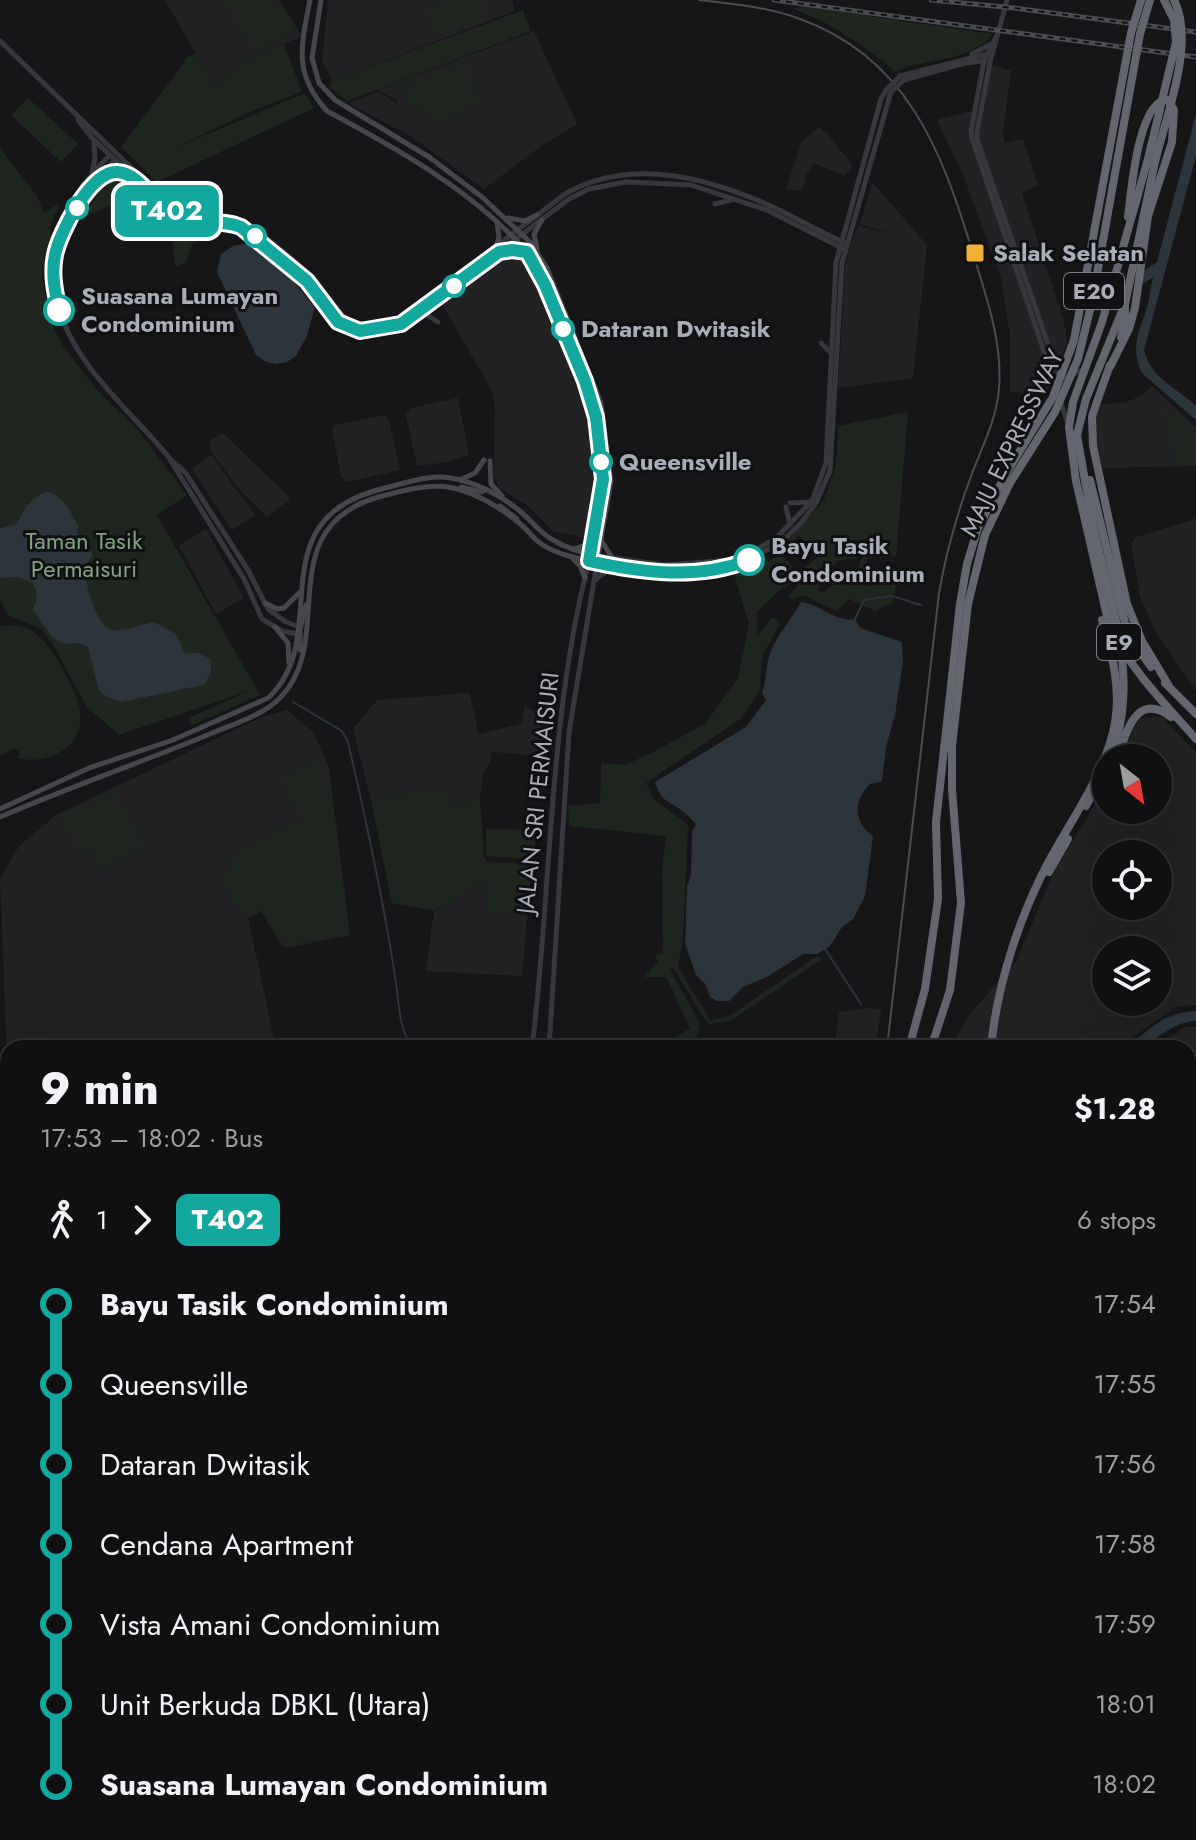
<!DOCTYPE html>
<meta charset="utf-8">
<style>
body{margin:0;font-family:Jost,sans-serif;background:#1e1e20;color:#f1f3f6;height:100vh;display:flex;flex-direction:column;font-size:30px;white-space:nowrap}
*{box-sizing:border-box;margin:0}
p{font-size:26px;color:#9c9d9f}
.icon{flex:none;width:44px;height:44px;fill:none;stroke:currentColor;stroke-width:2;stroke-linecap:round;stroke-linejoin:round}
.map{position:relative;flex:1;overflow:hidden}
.details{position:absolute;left:0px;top:1040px;width:1196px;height:800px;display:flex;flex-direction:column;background:#101012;border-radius:24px 24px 0 0;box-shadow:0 8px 32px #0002,0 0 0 2px #303032}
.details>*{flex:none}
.badge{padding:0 16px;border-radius:12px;font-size:28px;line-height:52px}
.needle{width:52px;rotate:149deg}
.buttons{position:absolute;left:1092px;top:744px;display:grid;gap:16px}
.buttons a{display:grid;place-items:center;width:80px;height:80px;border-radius:50%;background:#101012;box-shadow:0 8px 32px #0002,0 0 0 2px #303032;font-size:40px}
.map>.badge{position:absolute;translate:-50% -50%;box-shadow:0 0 0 4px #fff}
.legs{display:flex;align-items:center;gap:12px;height:88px;padding:0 40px;font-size:26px}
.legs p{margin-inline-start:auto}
.headline{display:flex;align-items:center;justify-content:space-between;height:136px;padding:0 40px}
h1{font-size:44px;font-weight:800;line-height:60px}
ul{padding:0 40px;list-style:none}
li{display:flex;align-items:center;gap:28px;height:80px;font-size:30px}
li i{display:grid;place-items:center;width:12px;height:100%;margin:0 10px;background:currentColor}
li i::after{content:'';width:20px;height:20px;margin:-10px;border:6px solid;border-radius:50%;background:#101012}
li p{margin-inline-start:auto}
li:first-child i{background:linear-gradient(#0000 50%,currentColor 0)}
li:last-child i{background:linear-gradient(currentColor 50%,#0000 0)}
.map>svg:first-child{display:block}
.built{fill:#222225;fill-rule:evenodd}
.green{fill:#1e261f}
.water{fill:#2c353c}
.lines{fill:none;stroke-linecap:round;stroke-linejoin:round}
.stream{stroke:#2c353c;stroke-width:2}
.tertiary-tunnel{stroke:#333438;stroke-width:5;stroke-dasharray:5 2.5;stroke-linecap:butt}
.tertiary{stroke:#37383d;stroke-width:5}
.secondary{stroke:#45474d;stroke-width:5}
.trunk{stroke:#5b5e65;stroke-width:7}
.motorway{stroke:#63666e;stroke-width:8}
.tram{stroke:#4a4c52;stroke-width:2}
.rail-casing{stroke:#4a4c52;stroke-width:5}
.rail{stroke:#111113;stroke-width:2;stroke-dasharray:6;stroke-linecap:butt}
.tertiary-bridge{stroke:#37383d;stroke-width:5}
.motorway-bridge{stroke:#63666e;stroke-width:8}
.line-1-casing{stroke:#fff;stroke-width:18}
.line-1{stroke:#12a89d;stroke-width:12}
.stop-1-dot{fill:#fff;stroke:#12a89d;stroke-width:4}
.poi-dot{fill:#f2b134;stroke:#111113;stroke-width:3}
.labels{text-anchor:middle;stroke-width:6;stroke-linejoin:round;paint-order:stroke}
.shield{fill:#111113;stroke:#7b7e86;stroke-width:2}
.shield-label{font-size:22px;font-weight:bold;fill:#a8adb8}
.poi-label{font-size:24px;font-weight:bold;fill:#a8adb8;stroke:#111113;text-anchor:start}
.stop-label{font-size:24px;font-weight:bold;fill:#a8adb8;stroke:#111113;text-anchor:start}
.street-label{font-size:24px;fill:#a8adb8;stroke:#111113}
.park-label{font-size:24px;fill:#7fa381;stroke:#111113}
</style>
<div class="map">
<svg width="1196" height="1840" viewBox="0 0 1196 1840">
<rect width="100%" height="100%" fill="#161618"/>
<g class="built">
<path d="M165,0H279L302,36L240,63L214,86Z"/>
<path d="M328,0H512L515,11L332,81L322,61Z"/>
<path d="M534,31L577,124L540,147L484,189L412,137L348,103L378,92L396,102L393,111L398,101L377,90Z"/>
<path d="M991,65L1011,71L1003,132L1005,143L1023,139L1038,185L1022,193L1064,321L1067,343L1046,395L1010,392V336L1001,278L962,172L937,120L982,108Z"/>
<path d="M819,127L828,134L853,166L844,176L814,163L807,173L802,191L786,189L802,141Z"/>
<path d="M872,182L927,245L913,378L838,388L845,268L848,252L858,226L894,235L860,224Z"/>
<path d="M517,253L523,256L579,375L590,408L598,486L588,538L553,531L528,506L499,488L494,477L495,406L491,389L440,301L503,254Z"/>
<path d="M1152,386L1196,427V466L1103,468L1094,437L1097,405L1127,402L1141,396Z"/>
<path d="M458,398L469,455L448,462L417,466L406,415L411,408Z"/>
<path d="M384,415L389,420L400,470L348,482L341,477L332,429L334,425Z"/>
<path d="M223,433L289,497L290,500L267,517L239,489L212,453L209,445L211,440Z"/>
<path d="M211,455L255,515L232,530L192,469Z"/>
<path d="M1196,519V691L1157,634L1145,608L1140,596L1131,544L1136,537Z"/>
<path d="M206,529L244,598L216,614L179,546Z"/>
<path d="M469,693L479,734L521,724L525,706L553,722L548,756L492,752L490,762L483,773L480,798L444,807L439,785L371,801L353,729L377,700Z"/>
<path d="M287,710L313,732L329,767L350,935L287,948L282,945L261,912L248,917L276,1048H8V1328H0V1138L7,1059L0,879L19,846L56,815L262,717Z"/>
<path d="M1162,717L1196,752V1005L1176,1007L1117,1048H949L971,1013L1017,960L1052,876L1106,786V810H1158V758H1120L1139,718ZM1106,854H1158V906H1106ZM1106,950H1158V1002H1106Z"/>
<path d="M488,862L532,864L522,976L426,971L434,911L487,879Z"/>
<path d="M868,1008L881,1009L876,1048H834L839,1012Z"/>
<path d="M1184,1027H1196V1840H1176L1166,1832H1188V1048H1155Z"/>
</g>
<g class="green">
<path d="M225,0H276L294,30L256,52Z"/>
<path d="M448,0H482L488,18L436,37L426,8Z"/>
<path d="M800,6L993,34C974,58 934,60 906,67L896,72L860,44L822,21L794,9Z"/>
<path d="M523,10L531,31L347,101L330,87L332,81Z"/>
<path d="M284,44L302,92L252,111L177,147L305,93L314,108L157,182L121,147L185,62L184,59L195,53L214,86L240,63Z"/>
<path d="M465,62L478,105L438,123L409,100L405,85Z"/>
<path d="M28,98L78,144L61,162L11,115Z"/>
<path d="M0,148L37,196L44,213L59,204L49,229L52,235L42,276L51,323L63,346L97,390L137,429L187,495L157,515L260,695L192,725L189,718L251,690L119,735L87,707L52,643L41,629L8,615L0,599Z"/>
<path d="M114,178L126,180L139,192L83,218L99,193Z"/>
<path d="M171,222L192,228H217L192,244L186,263L175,266Z"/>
<path d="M1163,403L1196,431V462L1177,464Z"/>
<path d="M908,412L896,556L868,558L864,569L859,568L862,557L837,561L817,590L824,593L837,579L866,586L897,581L893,602L875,611L849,599L837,611L803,595L793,600L788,597L801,581C783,584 770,599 757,612V636L772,617L780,623L762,657L760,690L742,718L646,783L654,799L688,825L683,940L678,967L710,1020L728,1017L817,956L822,959L730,1021L708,1024L673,968L670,969L700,1024L697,1037L680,1048H658L690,1028L666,977H644L658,963L655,955L663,953L662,871L666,836L569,826L568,806L600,803L601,763L624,765L650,754L706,723L738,678L749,624L734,574L753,570L781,554L798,573L818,557L799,536L790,543L789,539L824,500L836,465L838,426Z"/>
<path d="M11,625C19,626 27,627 34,632C50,642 78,692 80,711C85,747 49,766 18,758L20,752L14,748L0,756V626Z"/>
<path d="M320,758L332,806L345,894L348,934L288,944L282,941L261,909L244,915L222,879L232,863L230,855L302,818L280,776Z"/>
<path d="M440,785L445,806L480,798L484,857L488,863L529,865L526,903H517V911L488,912V879L434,911L392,903L371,801Z"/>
<path d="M114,792L143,848L103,869L92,850L81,855L63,815Z"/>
<path d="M486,829L535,830V854L531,855V859L486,856Z"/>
</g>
<g class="water">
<path d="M1196,114V156L1144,350C1150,378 1177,388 1196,406V420L1143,374C1131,355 1137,335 1144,317C1149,305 1150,290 1153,277L1140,286L1141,273L1157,262Z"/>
<path d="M252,243L280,266L315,307L307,336L296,356L287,362L276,364L266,362L256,355L217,272L221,254L233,246Z"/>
<path d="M46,492C63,493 70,513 79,527L76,531L93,555C89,560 86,564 86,572C85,585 97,625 110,629C123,634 140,624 154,622L176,634L185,654L200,653L211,660V672L204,685L121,702L105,696L98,688L88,647C78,640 73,645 63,643C48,638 41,619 33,609C38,600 38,591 32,582L17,577L0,578V528L16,525C24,511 28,498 46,492Z"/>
<path d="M801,602C820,604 836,623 855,619L860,628L902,642L903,661L895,715L886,747L882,781L870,784C853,801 853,822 873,836L865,896L853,919L842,927L830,946L817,954H803L767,977L743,987L729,1001H717L710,997L706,985L696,975L685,943L687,887L691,875L692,832L696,824C691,819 687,814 681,810C666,799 662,802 655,782L746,727L766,700L762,693C767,680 765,667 770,654C776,635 792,620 801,602Z"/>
<path d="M1196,1011V1021C1168,1022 1153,1048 1126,1048C1151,1029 1161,1013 1196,1011Z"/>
</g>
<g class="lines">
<g class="stream">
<path d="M855,619L864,600L892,596L921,605"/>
<path d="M293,702L342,731L348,742C367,824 385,906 397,990C399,1007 400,1035 414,1048"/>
<path d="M825,949L861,1004"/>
<path d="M1190,1364L1194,1301"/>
<path d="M1100,1840L1104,1832"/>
</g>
<path class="tertiary-tunnel" d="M854,1840L855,1835"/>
<g class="tertiary">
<path d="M1007,0L990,62L977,132V139L1058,373L1066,378L1082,370"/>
<path d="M997,35L984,61L971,131L972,138L1056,387"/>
<path d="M0,41L169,204C194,223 225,207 251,226C279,247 306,269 328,297C335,307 343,319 355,323C372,328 393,321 408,313L565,194C631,156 710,178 775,208C799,219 822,234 848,244"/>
<path d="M972,54L991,44"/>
<path d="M900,76L987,54"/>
<path d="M904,80L965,63L985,61"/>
<path d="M78,120L92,138L170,212C191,226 218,217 241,227L307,281L338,322L353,330L368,331L397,325L411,318L569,199L589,189L626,182L691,185L767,210L846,250"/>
<path d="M110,155C84,181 65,205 58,242C56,253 53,262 53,272C54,351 126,404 171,460L185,472L248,570L268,609L286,622L297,626"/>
<path d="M92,172L95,159L94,143"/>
<path d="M103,176L116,172L128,176"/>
<path d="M715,204L731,200"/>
<path d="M60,240L86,193L115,160"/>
<path d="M413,317L427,315L438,322"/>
<path d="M821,343L830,352"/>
<path d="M1060,400L1067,421"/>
<path d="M171,461L244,579L262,619L282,631L297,634"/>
<path d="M790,503L811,502"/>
<path d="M786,507L790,525"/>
<path d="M599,556L666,565L730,560L746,555L775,539L812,501L826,463L836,263L881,99L887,89"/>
<path d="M595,580L612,567"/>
<path d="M532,1048C552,886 548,720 589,561"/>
<path d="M549,1048L569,732L597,563L655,573L735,566L779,544L801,523L816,503L830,471L842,263L891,92"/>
<path d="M1080,1832L1081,1840"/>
<path d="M859,1838L860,1832"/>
<path d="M322,1840L323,1832"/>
</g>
<g class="secondary">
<path d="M310,0C301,46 293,74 327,111C394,147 464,186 517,241C539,264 548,293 560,321C572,349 585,377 594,406C608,454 602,507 591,556"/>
<path d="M508,218L525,221L537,215"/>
<path d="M496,248L499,237L497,223"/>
<path d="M537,249L534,234L542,220"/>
<path d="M499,252L512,250L526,252"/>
<path d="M490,461L491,484L502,496"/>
<path d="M460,480L475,473L484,460"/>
<path d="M461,487L482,492L485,490"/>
<path d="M500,506L517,519"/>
<path d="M601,540L613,559"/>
<path d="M574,549L585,545L592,538"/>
<path d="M573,559L580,566L585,578"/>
<path d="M265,603L277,609L284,608L300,592"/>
<path d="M275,627L288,643L289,663"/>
<path d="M300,650V630L306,605"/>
<path d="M0,809L89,768L173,740L268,698C336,636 253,519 385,488C405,483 430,474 451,478C476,482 502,496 521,512C532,521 540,533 553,540C566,548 583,553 599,556"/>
<path d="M0,817C69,787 140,763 210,734C233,724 262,716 280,698C339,639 267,527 382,496C402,491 427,484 448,487C473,491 499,507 518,522C526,528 532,537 540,543C557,555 578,558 597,563L611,481L601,403L547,268L531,243L482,197L429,157L335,100L319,83L312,58L321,0"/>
<path d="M0,1507L8,1515"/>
<path d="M0,1516L8,1525"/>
<path d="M160,1832L168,1840"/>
<path d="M172,1832L179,1840"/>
</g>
<g class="trunk">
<path d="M0,1647L8,1649"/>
<path d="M0,1653L8,1655"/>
<path d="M0,1663L8,1667"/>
<path d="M0,1671L8,1674"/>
<path d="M0,1680L8,1684"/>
<path d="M770,1832L805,1840"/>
<path d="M804,1832L839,1840"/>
</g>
<g class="motorway">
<path d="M1148,159L1102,322L1073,402L1069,427L1076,481L1109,625C1130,669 1164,703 1196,739"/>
<path d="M1121,337L1125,319V304"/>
<path d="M1110,365L1092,416L1093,446L1127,604L1142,641L1169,686"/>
<path d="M1110,367L1129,329L1135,308L1148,216L1172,142L1174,110L1168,100C1138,99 1131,193 1128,217"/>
<path d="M1090,480L1125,623L1133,641L1151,667"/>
<path d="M1093,526L1077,435L1086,399L1125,304L1155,162"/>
<path d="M1165,683L1196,714"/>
<path d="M1117,758C1126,735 1135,690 1171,717"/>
<path d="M1086,806L1106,768"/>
<path d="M1049,872L1068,839"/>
<path d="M909,1048L925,989L938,899L936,822L960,604L967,564L978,528L1007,472"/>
<path d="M931,1048L950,990L961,903L952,789V746L968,604L985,535L1010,483"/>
<path d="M991,1048C997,985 1019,917 1049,861C1073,817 1106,772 1115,723C1121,687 1112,654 1102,620"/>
<path d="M1188,1527L1196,1528"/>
<path d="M645,1840L653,1832"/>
<path d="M668,1840L677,1832"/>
<path d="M686,1840L700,1832"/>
<path d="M1115,1840L1116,1832"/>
<path d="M1121,1840L1122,1832"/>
</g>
<g class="tram">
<path d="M699,0C733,4 768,7 800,19C906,57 941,149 971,247C985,293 1003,341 999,389C996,421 982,447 971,476C957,514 946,553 939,593L887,1048"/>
<path d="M1140,1832L1152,1840"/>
<path d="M741,1840L752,1832"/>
</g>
<g class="rail-casing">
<g id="rail">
<path d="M774,0L1196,57"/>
<path d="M931,0L1014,8L1196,32"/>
<path d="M0,1689L8,1697"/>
<path d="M451,1832L454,1840"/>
</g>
</g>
<use href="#rail" class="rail"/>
<g class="tertiary-bridge">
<path d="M887,89L900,76"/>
<path d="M891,92L904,80"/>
</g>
<g class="motorway-bridge">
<path d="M1148,159L1176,42L1174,20L1164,0"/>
<path d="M1155,162C1166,116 1196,42 1174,0"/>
<path d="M1007,472L1053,397L1074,340L1131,33L1141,0"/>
<path d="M1010,483L1055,412L1078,359L1092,302L1140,34L1150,0"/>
<path d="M1093,526C1110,602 1142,682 1110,758"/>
</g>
</g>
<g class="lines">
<g class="line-1-casing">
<path id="line-1" d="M59,310C55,292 51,274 55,255C59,234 91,169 118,172C141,174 155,206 175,216C195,226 220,218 241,227L307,281L338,322L360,331L401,324L499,252L512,250L527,252L545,285L585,381L596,417L603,479L589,561C643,573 697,580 749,560"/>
</g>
<use href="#line-1" class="line-1"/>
</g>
<g class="stop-1-dot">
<circle cx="77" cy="208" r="10"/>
<circle cx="255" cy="236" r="10"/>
<circle cx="454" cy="286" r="10"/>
<circle cx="59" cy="310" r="14"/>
<circle cx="563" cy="329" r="10"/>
<circle cx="601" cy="462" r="10"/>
<circle cx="749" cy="560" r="14"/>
</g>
<rect class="poi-dot" x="965" y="243" width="20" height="20" rx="4"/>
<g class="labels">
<g class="shield">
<rect x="1064" y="273" width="60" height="36" rx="6"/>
<rect x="1097" y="624" width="44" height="36" rx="6"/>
</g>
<g class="shield-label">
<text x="1094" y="299">E20</text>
<text x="1119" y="650">E9</text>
</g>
<g class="poi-label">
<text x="993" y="261">Salak Selatan</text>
</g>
<g class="stop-label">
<text x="81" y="304">Suasana Lumayan<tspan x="81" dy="28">Condominium</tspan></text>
<text x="581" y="337">Dataran Dwitasik</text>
<text x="619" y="470">Queensville</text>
<text x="771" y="554">Bayu Tasik<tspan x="771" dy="28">Condominium</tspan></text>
</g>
<g class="street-label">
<text transform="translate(1012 443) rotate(-64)" y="8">MAJU EXPRESSWAY</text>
<text transform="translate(538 793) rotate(-84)" y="8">JALAN SRI PERMAISURI</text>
</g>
<g class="park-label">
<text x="84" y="549">Taman Tasik<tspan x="84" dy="28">Permaisuri</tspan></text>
</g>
</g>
</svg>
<div class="buttons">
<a><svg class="needle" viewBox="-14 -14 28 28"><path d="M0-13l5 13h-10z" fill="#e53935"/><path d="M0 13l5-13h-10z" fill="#9c9d9f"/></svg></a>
<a><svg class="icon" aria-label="locate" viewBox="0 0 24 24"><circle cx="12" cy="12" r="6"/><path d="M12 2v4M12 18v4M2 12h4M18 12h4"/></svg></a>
<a><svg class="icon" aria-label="layers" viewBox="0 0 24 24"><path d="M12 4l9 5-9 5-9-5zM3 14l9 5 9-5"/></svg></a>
</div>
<b class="badge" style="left:167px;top:211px;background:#12a89d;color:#fff">T402</b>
<section class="details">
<div class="headline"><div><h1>9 min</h1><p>17:53 – 18:02 · Bus</p></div><b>$1.28</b></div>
<div class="legs"><svg class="icon" aria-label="walk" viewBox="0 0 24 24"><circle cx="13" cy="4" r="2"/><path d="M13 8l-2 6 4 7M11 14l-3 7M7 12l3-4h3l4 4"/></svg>1<svg class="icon" aria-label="forward" viewBox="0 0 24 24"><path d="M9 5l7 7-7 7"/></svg><b class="badge" style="background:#12a89d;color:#fff">T402</b><p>6 stops</p></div>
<ul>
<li><i style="color:#12a89d"></i><b>Bayu Tasik Condominium</b><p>17:54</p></li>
<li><i style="color:#12a89d"></i><span>Queensville</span><p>17:55</p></li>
<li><i style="color:#12a89d"></i><span>Dataran Dwitasik</span><p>17:56</p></li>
<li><i style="color:#12a89d"></i><span>Cendana Apartment</span><p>17:58</p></li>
<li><i style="color:#12a89d"></i><span>Vista Amani Condominium</span><p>17:59</p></li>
<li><i style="color:#12a89d"></i><span>Unit Berkuda DBKL (Utara)</span><p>18:01</p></li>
<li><i style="color:#12a89d"></i><b>Suasana Lumayan Condominium</b><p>18:02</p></li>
</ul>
</section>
</div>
